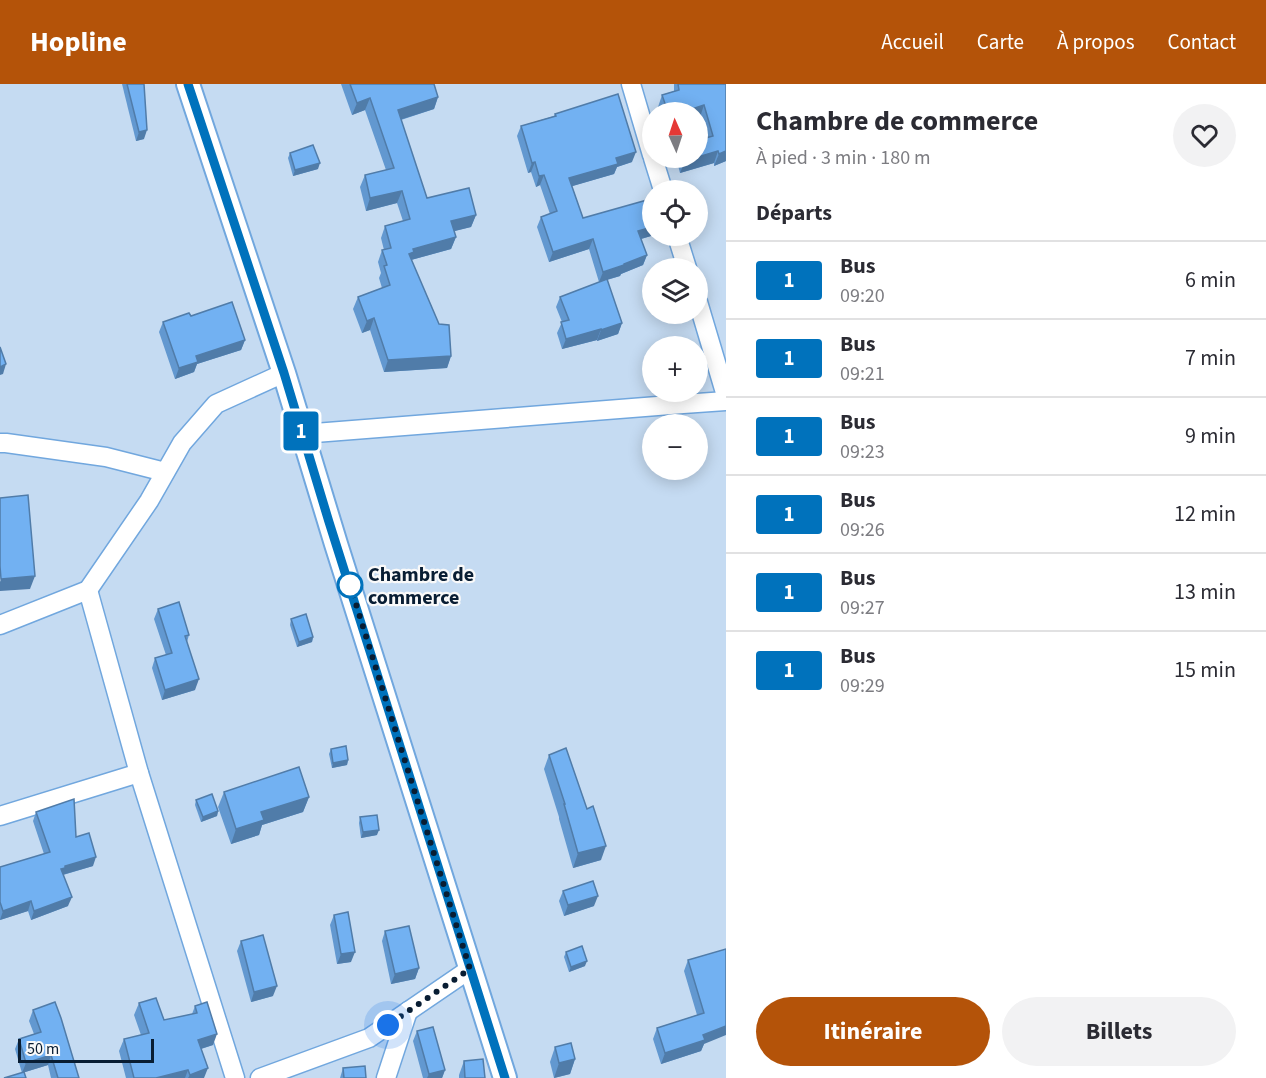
<!DOCTYPE html>
<html lang="fr">
<meta charset="utf-8">
<style>
body{margin:0;font-family:"Source Sans 3",sans-serif;background:#f2f2f3;color:#2b2b33;height:100vh;display:flex;flex-direction:column;font-size:22px;white-space:nowrap}
*{box-sizing:border-box;margin:0}
p{font-size:20px;color:#7c7c81}
.icon{flex:none;width:33px;height:33px;fill:none;stroke:currentColor;stroke-width:2;stroke-linecap:round;stroke-linejoin:round}
.map{position:relative;flex:1;overflow:hidden}
.details{display:flex;flex-direction:column;background:#fff;width:540px}
.details>*{flex:none}
.badge{padding:0 12px;border-radius:4px;font-size:21px;line-height:39px}
.needle{width:39px;rotate:357deg}
.fabs{position:absolute;left:642px;top:18px;display:grid;gap:12px}
.fabs a{display:grid;place-items:center;width:66px;height:66px;border-radius:50%;background:#fff;box-shadow:0 3px 15px #0003;font-size:30px}
.scale{position:absolute;left:18px;bottom:15px;width:136px;box-sizing:border-box;padding-left:6px;border:3px solid #081d33;border-top:0;font-size:16px;line-height:21px;white-space:nowrap;color:#081d33;-webkit-text-stroke:4px #f9f9f9;paint-order:stroke}
.you{position:absolute;width:30px;height:30px;margin:-15px;border:4px solid #fff;border-radius:50%;background:#1a73e8;box-shadow:0 0 0 9px #1a73e833}
.map>.badge{position:absolute;translate:-50% -50%;box-shadow:0 0 0 3px #fff}
h2{padding:0 30px;font-size:22px;line-height:54px}
.round{display:grid;place-items:center;flex:none;width:63px;height:63px;border-radius:32px;background:#f2f2f3}
.overview{display:flex;align-items:center;justify-content:space-between;height:102px;padding:0 30px}
h1{font-size:28px;font-weight:700;line-height:45px}
.action{display:flex;gap:12px;margin-top:auto;padding:12px 30px}
.action a{flex:1;height:69px;border-radius:36px;background:#b45309;color:#fff;font-size:24px;font-weight:700;line-height:69px;text-align:center}
.action a+a{background:#f2f2f3;color:#2b2b33}
ul{padding:0;list-style:none}
li{display:flex;align-items:center;gap:18px;height:78px;padding:0 30px;border-top:2px solid #e1e1e2}
li div{flex:1}
li b{display:block;font-size:22px}
li em{font-style:normal}
li .badge{min-width:66px;font-weight:700;text-align:center}
header{display:flex;align-items:center;gap:36px;box-sizing:border-box;height:84px;padding:0 30px;background:#b45309;color:#fff}
header strong{font-size:28px}
nav{display:flex;gap:33px;margin-inline-start:auto;font-size:21px}
main{display:flex;flex:1;min-height:0}
.map>svg:first-child{display:block}
.lines{fill:none;stroke-linecap:round;stroke-linejoin:round}
.minor-casing{stroke:#71a7de;stroke-width:21}
.major-casing{stroke:#71a7de;stroke-width:26}
.minor{stroke:#fff;stroke-width:18}
.major{stroke:#fff;stroke-width:22}
.wall{fill:#6298d0}
.shaded-wall{fill:#507ca9}
.building{fill:#72b1f2;stroke:#507ca9;stroke-width:1.5}
.line-casing{stroke:#fff;stroke-width:14}
.line{stroke:#0072bc;stroke-width:9}
.walk{stroke:#081d33;stroke-width:6;stroke-dasharray:0 10.8}
.stop-dot{fill:#fff;stroke:#0072bc;stroke-width:3}
.labels{text-anchor:middle;stroke-width:4.5;stroke-linejoin:round;paint-order:stroke}
.stop-label{font-size:20px;font-weight:bold;fill:#081d33;stroke:#f9f9f9;text-anchor:start}
</style>
<header>
<strong>Hopline</strong>
<nav><a>Accueil</a><a>Carte</a><a>À propos</a><a>Contact</a></nav>
</header>
<main>
<div class="map">
<svg width="726" height="994" viewBox="0 0 726 994">
<rect width="100%" height="100%" fill="#c5dbf2"/>
<g class="lines">
<g class="minor-casing">
<g id="minor">
<path d="M631,0L652,71"/>
<path d="M653,74L663,106"/>
<path d="M677,152L687,184"/>
<path d="M698,218L726,312"/>
<path d="M302,350L683,320L726,317"/>
<path d="M0,359H6L106,373L165,388"/>
<path d="M88,506L139,689L235,994"/>
<path d="M0,541L88,506L149,417L182,359L216,320L284,289"/>
<path d="M0,732L139,689"/>
<path d="M260,994L369,954L470,885"/>
<path d="M386,994L408,927"/>
</g>
</g>
<g class="major-casing">
<path id="major" d="M188,0L284,289L336,460L505,994"/>
</g>
<use href="#minor" class="minor"/>
<use href="#major" class="major"/>
</g>
<g class="wall">
<path d="M122,0H144V55L136,57Z"/>
<path d="M341,0H434L438,13L434,25L401,36L427,114L476,131L471,143L454,147L456,153L451,165L411,176L451,272L447,284L384,288L370,246L362,249L353,225L358,213L382,204L379,194L381,189L378,178L382,166H384L381,154L385,142L403,137L397,119L366,127L360,103L365,91L386,86L365,26L352,31Z"/>
<path d="M674,0H726V77L714,82V79L680,89L676,74H698L706,54L698,28H660L658,23L662,11L674,7Z"/>
<path d="M555,30L632,78L617,83L614,90L572,102L583,134L651,152L641,155L647,171L643,181L621,190L620,192L607,196L622,239L618,250L597,257V256L562,265L557,249L562,238L556,223L560,213L599,198L589,165L549,178L537,143L541,133L550,130L540,101L536,103L531,88L528,89L517,52L521,42L554,32Z"/>
<path d="M290,69L318,85L293,92L288,74Z"/>
<path d="M191,232L245,256L241,266L197,280L194,288L175,295L159,248L163,238Z"/>
<path d="M158,525L189,551L187,558L195,606L162,616L152,584L155,574L166,571L154,535Z"/>
<path d="M291,535L313,553L312,558L297,563L290,541Z"/>
<path d="M331,665L348,676L347,681L332,684L329,670Z"/>
<path d="M549,671L601,776L573,784L559,735V733L544,685Z"/>
<path d="M224,708L309,713L303,728L262,741L259,751L231,760L218,723Z"/>
<path d="M196,716L218,727L217,732L201,738L195,721Z"/>
<path d="M36,728L76,753L93,782L63,791L68,822L31,836L28,827L0,836V783L44,770L33,737Z"/>
<path d="M360,733L377,751L361,754L359,739Z"/>
<path d="M563,807L594,822L564,832L559,817Z"/>
<path d="M334,831L351,878L337,880L330,841Z"/>
<path d="M385,847L419,884L415,895L391,900L382,857Z"/>
<path d="M241,857L273,912L251,918L237,867Z"/>
<path d="M726,865L704,960L701,967L661,980L653,955L657,944L697,931L684,887L688,876Z"/>
<path d="M566,868L585,882L569,888L564,873Z"/>
<path d="M139,919L164,936L192,930L195,922L213,961L201,965L204,994H126L119,967L124,955L141,951L134,931Z"/>
<path d="M33,926L79,994H51L48,981L22,989L15,965L19,955L34,950L29,937Z"/>
<path d="M417,947L445,986L442,994H423L413,957Z"/>
<path d="M555,963L575,975L570,990L554,994L550,978Z"/>
<path d="M464,977L485,994H459V991Z"/>
<path d="M343,984L366,994H340Z"/>
</g>
<g class="shaded-wall">
<path d="M438,13L434,25L393,38L398,26Z"/>
<path d="M370,14L365,26L352,31L357,19Z"/>
<path d="M704,21L700,33L698,34V28H683Z"/>
<path d="M147,46L144,55L136,57L139,48Z"/>
<path d="M718,67L714,79L680,89L685,77Z"/>
<path d="M726,67V77L714,82L719,70Z"/>
<path d="M636,68L632,78L617,83L614,90L566,104L569,94L616,74Z"/>
<path d="M535,78L531,88L528,89L532,79Z"/>
<path d="M320,79L318,85L293,92L295,86Z"/>
<path d="M544,91L540,101L536,103L539,92Z"/>
<path d="M402,107L397,119L366,127L370,114Z"/>
<path d="M476,131L471,143L447,149L451,137Z"/>
<path d="M652,143V148L651,152L634,157L638,147Z"/>
<path d="M456,153L451,165L411,176L409,170L413,165Z"/>
<path d="M593,155L589,165L549,178L553,168Z"/>
<path d="M647,171L643,181L621,190L620,192L599,198L603,188Z"/>
<path d="M374,234L370,246L362,249L367,237Z"/>
<path d="M622,239L618,250L597,257L601,246Z"/>
<path d="M601,245L597,256L562,265L566,255Z"/>
<path d="M245,256L241,266L197,280L194,288L175,295L179,284L196,272Z"/>
<path d="M451,272L447,284L384,288L388,276Z"/>
<path d="M6,280L3,290L0,291V283Z"/>
<path d="M35,492L30,505L0,507V498L1,495Z"/>
<path d="M313,553L312,558L297,563L299,558Z"/>
<path d="M199,595L195,606L162,616L165,606Z"/>
<path d="M348,676L347,681L332,684L333,679Z"/>
<path d="M309,713L303,728L262,741L259,751L231,760L236,745L261,728Z"/>
<path d="M218,727L217,732L201,738L203,733Z"/>
<path d="M379,746L377,751L361,754L363,748Z"/>
<path d="M606,762L601,776L573,784L578,769Z"/>
<path d="M96,773L93,782L62,791L61,785L65,782Z"/>
<path d="M598,812L594,822L564,832L568,821Z"/>
<path d="M72,813L68,822L31,836L34,827Z"/>
<path d="M31,817L28,827L0,836L3,827Z"/>
<path d="M355,868L351,878L337,880L341,870Z"/>
<path d="M587,877L585,882L569,888L571,883Z"/>
<path d="M419,884L415,895L391,900L395,890Z"/>
<path d="M277,902L273,912L251,918L254,908Z"/>
<path d="M726,942V951L704,960L701,967L661,980L665,969L703,951Z"/>
<path d="M217,950L213,961L194,967L198,956Z"/>
<path d="M51,971L48,981L22,989L26,979Z"/>
<path d="M575,975L570,990L554,994L559,979Z"/>
<path d="M208,984L204,994H188L190,991Z"/>
<path d="M188,986L185,994H156Z"/>
<path d="M445,986L442,994H427L429,990Z"/>
</g>
<g class="building">
<path d="M127,0H144L147,46L139,48Z"/>
<path d="M350,0H434L438,13L398,26L427,114L469,104L476,131L451,137L456,153L413,165L414,168L409,170L439,240L449,241L451,272L388,276L374,234L367,237L358,213L390,201L384,182L387,181L382,166L391,164L385,142L410,135L402,107L370,114L365,91L394,84L370,14L357,19Z"/>
<path d="M678,0H726V67L719,70L718,67L698,73V56L713,52L704,21L683,28H668L662,11L679,6Z"/>
<path d="M618,10L636,68L616,74L618,80L569,94L583,134L647,116L652,134V143L638,147L647,171L624,180V181L603,188L593,155L553,168L541,133L557,127L544,91L539,92L535,78L532,79L521,42L556,32L555,30Z"/>
<path d="M313,61L320,79L295,86L290,69Z"/>
<path d="M684,74H696L685,77Z"/>
<path d="M607,195L622,239L601,246V245L566,255L561,238L569,236L560,213Z"/>
<path d="M232,218L245,256L196,272L198,278L179,284L163,238L189,229L191,232Z"/>
<path d="M0,263L6,280L0,283Z"/>
<path d="M28,411L35,492L1,495L0,482V414Z"/>
<path d="M179,518L189,551L185,552L199,595L165,606L155,574L172,569L158,525Z"/>
<path d="M306,530L313,553L299,558L291,535Z"/>
<path d="M346,662L348,676L333,679L331,665Z"/>
<path d="M566,664L587,725L593,722L606,762L578,769L564,720H565L549,671Z"/>
<path d="M299,683L309,713L261,728L264,736L236,745L224,708Z"/>
<path d="M212,710L218,727L203,733L196,716Z"/>
<path d="M74,715L76,753L89,749L96,773L65,782V784L61,785L72,813L34,827L31,817L3,827L0,818V783L50,768L36,728Z"/>
<path d="M377,731L379,746L363,748L360,733Z"/>
<path d="M593,797L598,812L568,821L563,807Z"/>
<path d="M348,828L355,868L341,870L334,831Z"/>
<path d="M409,842L419,884L395,890L385,847Z"/>
<path d="M263,851L277,902L254,908L241,857Z"/>
<path d="M582,862L587,877L571,883L566,868Z"/>
<path d="M726,865V942L703,951L705,956L665,969L657,944L704,929L688,876Z"/>
<path d="M156,914L164,936L197,929L195,922L207,918L217,950L198,956L208,984L190,991L188,986L156,994H134L124,955L149,949L139,919Z"/>
<path d="M55,918L61,934L79,994H58L51,971L26,979L19,955L41,948L33,926Z"/>
<path d="M433,943L445,986L429,990L417,947Z"/>
<path d="M571,959L575,975L559,979L555,963Z"/>
<path d="M483,975L485,994H465L464,977Z"/>
<path d="M365,982L366,994H344L343,984Z"/>
<path d="M24,988L26,994H4Z"/>
</g>
<g class="lines">
<g class="line-casing">
<path id="line" d="M188,0L284,289L329,438L505,994"/>
</g>
<use href="#line" class="line"/>
<path class="walk" d="M350,501L470,885L388,941"/>
</g>
<circle class="stop-dot" cx="350" cy="501" r="12"/>
<g class="labels">
<g class="stop-label">
<text x="368" y="497">Chambre de<tspan x="368" dy="23">commerce</tspan></text>
</g>
</g>
</svg>
<div class="fabs">
<a><svg class="needle" viewBox="-14 -14 28 28"><path d="M0-13l5 13h-10z" fill="#e53935"/><path d="M0 13l5-13h-10z" fill="#7c7c81"/></svg></a>
<a><svg class="icon" aria-label="locate" viewBox="0 0 24 24"><circle cx="12" cy="12" r="6"/><path d="M12 2v4M12 18v4M2 12h4M18 12h4"/></svg></a>
<a><svg class="icon" aria-label="layers" viewBox="0 0 24 24"><path d="M12 4l9 5-9 5-9-5zM3 14l9 5 9-5"/></svg></a>
<a>+</a>
<a>−</a>
</div>
<div class="scale">50 m</div>
<div class="you" style="left:388px;top:941px"></div>
<b class="badge" style="left:301px;top:347px;background:#0072bc;color:#fff">1</b>
</div>
<section class="details">
<div class="overview"><div><h1>Chambre de commerce</h1><p>À pied · 3 min · 180 m</p></div><a class="round"><svg class="icon" aria-label="heart" viewBox="0 0 24 24"><path d="M12 20l-8-8c-3-5 5-10 8-4 3-6 11-1 8 4z"/></svg></a></div>
<h2>Départs</h2>
<ul>
<li><span class="badge" style="background:#0072bc;color:#fff">1</span><div><b>Bus</b><p>09:20</p></div><em>6 min</em></li>
<li><span class="badge" style="background:#0072bc;color:#fff">1</span><div><b>Bus</b><p>09:21</p></div><em>7 min</em></li>
<li><span class="badge" style="background:#0072bc;color:#fff">1</span><div><b>Bus</b><p>09:23</p></div><em>9 min</em></li>
<li><span class="badge" style="background:#0072bc;color:#fff">1</span><div><b>Bus</b><p>09:26</p></div><em>12 min</em></li>
<li><span class="badge" style="background:#0072bc;color:#fff">1</span><div><b>Bus</b><p>09:27</p></div><em>13 min</em></li>
<li><span class="badge" style="background:#0072bc;color:#fff">1</span><div><b>Bus</b><p>09:29</p></div><em>15 min</em></li>
</ul>
<div class="action"><a>Itinéraire</a><a>Billets</a></div>
</section>
</main>
